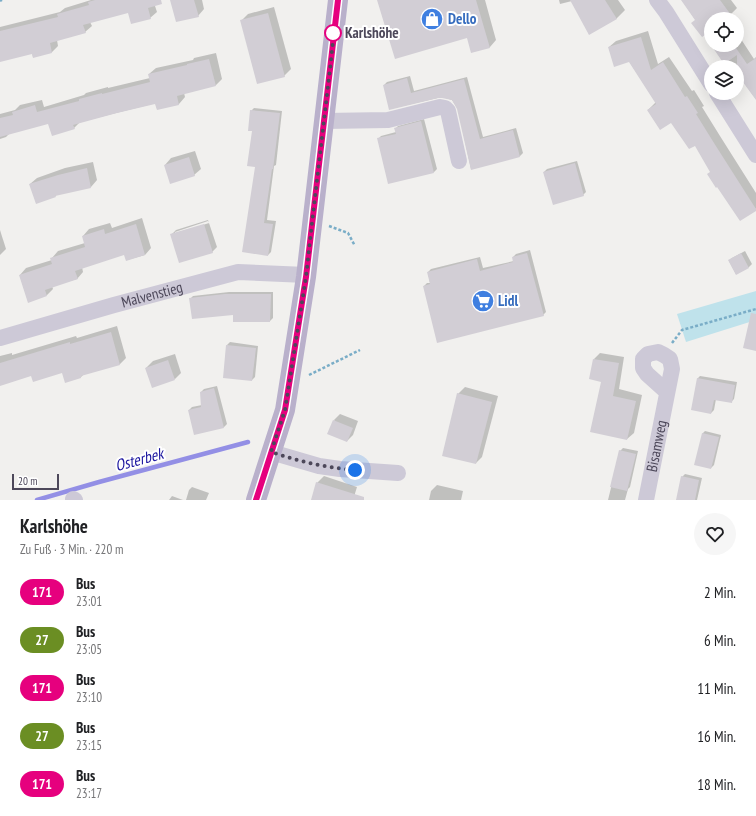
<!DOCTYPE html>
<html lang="de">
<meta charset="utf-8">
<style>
body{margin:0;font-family:"PT Sans Narrow",sans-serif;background:#f6f6f6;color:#202124;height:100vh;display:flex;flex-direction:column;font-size:15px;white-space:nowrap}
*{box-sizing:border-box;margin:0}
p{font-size:13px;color:#757577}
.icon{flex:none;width:22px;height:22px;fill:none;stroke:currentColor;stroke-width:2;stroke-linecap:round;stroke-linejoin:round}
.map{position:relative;height:500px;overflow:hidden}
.sheet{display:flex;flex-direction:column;background:#fff;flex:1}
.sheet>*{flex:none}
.badge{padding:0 8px;border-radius:13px;font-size:14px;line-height:26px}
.controls{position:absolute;left:704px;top:12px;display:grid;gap:8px}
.controls a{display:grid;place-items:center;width:40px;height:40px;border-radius:50%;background:#fff;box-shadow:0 4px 16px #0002;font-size:20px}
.scale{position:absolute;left:12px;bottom:10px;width:47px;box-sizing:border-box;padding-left:4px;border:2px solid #4d485a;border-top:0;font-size:11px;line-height:14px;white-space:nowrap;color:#4d485a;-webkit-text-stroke:3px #fff;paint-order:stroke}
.you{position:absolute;width:20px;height:20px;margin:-10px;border:3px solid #fff;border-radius:50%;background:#1a73e8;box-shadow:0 0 0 6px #1a73e833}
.map>.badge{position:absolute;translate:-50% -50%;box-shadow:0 0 0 2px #fff}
.round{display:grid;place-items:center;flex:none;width:42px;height:42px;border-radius:21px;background:#f6f6f6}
.headline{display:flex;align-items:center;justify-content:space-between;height:68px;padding:0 20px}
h1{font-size:19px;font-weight:700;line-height:30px}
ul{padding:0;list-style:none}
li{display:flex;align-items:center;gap:12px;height:48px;padding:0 20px}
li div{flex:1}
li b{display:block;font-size:15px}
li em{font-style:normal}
li .badge{min-width:44px;font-weight:700;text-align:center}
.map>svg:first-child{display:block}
.green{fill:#bfe2eb}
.shadow{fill:#0003;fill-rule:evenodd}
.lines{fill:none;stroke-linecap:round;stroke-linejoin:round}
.stream{stroke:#938fe5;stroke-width:4.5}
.building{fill:#d2ced5}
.path{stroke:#7aadc7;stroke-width:2.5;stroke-dasharray:3 2;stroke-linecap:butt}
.minor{stroke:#cdc9d7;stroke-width:16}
.major{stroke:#b9b0cb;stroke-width:20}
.line-casing{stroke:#fff;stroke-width:9}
.line{stroke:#e6007e;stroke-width:6}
.walk{stroke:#4d485a;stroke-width:4;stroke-dasharray:0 7.2}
.stop-dot{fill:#fff;stroke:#e6007e;stroke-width:2}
.labels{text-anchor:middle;stroke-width:4;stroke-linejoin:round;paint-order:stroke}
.shop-label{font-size:15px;font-weight:bold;fill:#366cbe;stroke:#fff;text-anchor:start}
.stop-label{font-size:15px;font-weight:bold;fill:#4d485a;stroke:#fff;text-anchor:start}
.street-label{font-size:15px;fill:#4d485a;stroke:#fff}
.water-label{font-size:16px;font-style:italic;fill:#1c169f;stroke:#fff}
</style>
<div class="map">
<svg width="756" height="500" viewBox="0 0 756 500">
<rect width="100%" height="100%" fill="#f1f0ee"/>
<path class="green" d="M756,291V320L686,342L677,314Z"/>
<g class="shadow">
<path d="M91,0H153L157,12L150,18L129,12L90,22L92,26L85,32L57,40L58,46L52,52L33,57L32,52L0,61V27L60,12L65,8Z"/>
<path d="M171,0H202L204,9L198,16Z"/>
<path d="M378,0H485L496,40L490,47L472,52L467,36Z"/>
<path d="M559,0H618L625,10L616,19L572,1L560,4Z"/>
<path d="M682,0H731L737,8L727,18V19H711V43Z"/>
<path d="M274,7L291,69L284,76L241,21L248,14Z"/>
<path d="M648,31L658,64L669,57L692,91L694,90L704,106L702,107L720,136L756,193V209L717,186L711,171L695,144L672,121L648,110L656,102L629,61L609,47L616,41Z"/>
<path d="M737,33L754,59L756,57V99L737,73V67H733L728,60L712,45H737Z"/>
<path d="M216,53L222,79L216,85L184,93L185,97L179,104L157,109L156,103L80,122L74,128L49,123L10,133L6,137L0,139V114L15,110L20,105L42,100L44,107L84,95L86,93L108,87V88L150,78L149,74L156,68L193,60L194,58Z"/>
<path d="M410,76L414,91L467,77L483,137L516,128L523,153L520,156L471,169L458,109L452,100L442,97L390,109L384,85L387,82Z"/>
<path d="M254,108L282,111L276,165L274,166L267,220L276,221L271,252L268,255L256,166L253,130L251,111Z"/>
<path d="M424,119L437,169L434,172L389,183L378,139L381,136L396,132L395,129L398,126Z"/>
<path d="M195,151L201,169L194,175L165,165L171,158Z"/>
<path d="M577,161L586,192L583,195L544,172L547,169Z"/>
<path d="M93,162L97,180L91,187L57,194L55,197L30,184L37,178L65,168Z"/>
<path d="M142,218L151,248L145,255L127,260L125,254L82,267L83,272L77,279L52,286L53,289L47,295L28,301L20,275L26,268L52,260V258L58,251L85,243L83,236L89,229L110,223L112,228Z"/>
<path d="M208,220L217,247L212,252L171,235L176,230ZM208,221L209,223L175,234V232Z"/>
<path d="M0,230L6,249L0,255Z"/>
<path d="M530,250L546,312L543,315L424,286L427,283H430L428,272L431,269L480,257L483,268L514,261L513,257L516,254Z"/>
<path d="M745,251L752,264L749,267L736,274L729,261L732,258Z"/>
<path d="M229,292H273V318L270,321L190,299L193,296Z"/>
<path d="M117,326L126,358L120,364L84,374L81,377L63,372L32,375L0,385V356L12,353V355L76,336L77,338Z"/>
<path d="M230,342L258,346L255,377L252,380L227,345Z"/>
<path d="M600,353L624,357L619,389L642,395L634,433L627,439L594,359Z"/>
<path d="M175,354L181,373L175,379L146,368L153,361Z"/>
<path d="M700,376L737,382L734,399L731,402L716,399L714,410L711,413L697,379Z"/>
<path d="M217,386L227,424L224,427L195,434L189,410L192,407L202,405L201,392L204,389Z"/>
<path d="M465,387L498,396L482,457L476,463L458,394Z"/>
<path d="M340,414L358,421L353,435L347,441L334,420Z"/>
<path d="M705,431L721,435L714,465L711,468L702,434Z"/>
<path d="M623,448L638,451L630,487L628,489L625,500H608L620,451Z"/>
<path d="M685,474L702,478L697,500H677L682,477Z"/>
<path d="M324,476L357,487L353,500H312L317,483Z"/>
<path d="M437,485L463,491L461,500H429L431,491Z"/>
<path d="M192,487L209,493L206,500H186L189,490Z"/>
<path d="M172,496L183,500H169Z"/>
</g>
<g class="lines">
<path class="stream" d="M37,500L99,482L248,442"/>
</g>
<g class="building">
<path d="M95,0H161L162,4L148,8L151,19L131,24L128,13L83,25L86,33L50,43L52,53L33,58L32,54L0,62V31L58,17L57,14L89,5L88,2Z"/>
<path d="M170,0H194L199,17L176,22Z"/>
<path d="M377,0H476L490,48L471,53L467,38L395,59Z"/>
<path d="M570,0H605L617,19L589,35Z"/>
<path d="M681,0H720L734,19H711V31L702,37L691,23L695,20Z"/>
<path d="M268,13L285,77L257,84L240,20Z"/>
<path d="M641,37L651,70L663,62L685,97L687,96L698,113L696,114L714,143L756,209V211L740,221L717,187L716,188L707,174L710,172L695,146L689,149L671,123L660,130L647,110L656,104L629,62L614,67L608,47Z"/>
<path d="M711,45H734L747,64L756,58V100L737,74V55L724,64Z"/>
<path d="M209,59L216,86L177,96L179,105L157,110L155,104L117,113L73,125L75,129L52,136L48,124L0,137V118L13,115L12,112L35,105L37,112L79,101V99L102,93V94L150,82L148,74L187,65V64Z"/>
<path d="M407,78L411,93L464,79L480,139L513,130L520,157L471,170L457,109L452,100L442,98H438L389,110L383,85Z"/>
<path d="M250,110L280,113L273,169H272L264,223L273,224L268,256L242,252L255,167L247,166L252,131H248Z"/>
<path d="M421,121L434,173L388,184L377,138L396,134L394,128Z"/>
<path d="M189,157L195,176L170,184L164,165Z"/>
<path d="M575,163L584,196L553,205L543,172Z"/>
<path d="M87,168L91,188L55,196L56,197L36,204L29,184L58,175Z"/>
<path d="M136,224L145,255L126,261L124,255L75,271L78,279L45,290L47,296L28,303L19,275L52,264L50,258L85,247L82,236L104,229L105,234Z"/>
<path d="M204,224L213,253L179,263L170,234Z"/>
<path d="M527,253L544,316L437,343L423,286L430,284L427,272L477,259L480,271L513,262L512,257Z"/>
<path d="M741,253L749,268L736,275L728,260Z"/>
<path d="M225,294H271L270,322H233V315L192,319L189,298Z"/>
<path d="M751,313L756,314V351L743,348Z"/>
<path d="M111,332L120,365L81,376V378L65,383L62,373L33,382L31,376L0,386V363L70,342V344Z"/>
<path d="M226,345L256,348L252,381L223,378Z"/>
<path d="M593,359L619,363L613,396L636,401L627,440L590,432L601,382L589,379Z"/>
<path d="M168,360L175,380L152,388L145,368Z"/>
<path d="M697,378L735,385L732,403L714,400L711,414L691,410Z"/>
<path d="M214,388L224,428L194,435L188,410L201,407L200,392Z"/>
<path d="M457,393L492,402L476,464L442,456Z"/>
<path d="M333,420L353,428L347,442L327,434Z"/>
<path d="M702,433L719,437L711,469L694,465Z"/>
<path d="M619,450L636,454L627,491L610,487Z"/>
<path d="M681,476L699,480L695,500H676Z"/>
<path d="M316,482L364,497V500H311Z"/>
</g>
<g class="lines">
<g class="path">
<path d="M0,1L2,0"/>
<path d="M329,226L348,233L355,246"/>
<path d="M672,343L682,330L756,309"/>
<path d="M309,375L360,350"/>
</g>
<g class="minor">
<path d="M657,0L666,12L711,84"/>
<path d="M717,93L756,155"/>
<path d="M324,121L388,120L440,107L445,108L448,111L459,161"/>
<path id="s1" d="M0,338L114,305L238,272L306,275"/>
<path d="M271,452L319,466L340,469L398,473"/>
<path d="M73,499L75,500"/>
<path id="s2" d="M646,500L672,369L670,359L664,355L658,352L648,354L643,359V368L647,374L667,392"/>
</g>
<path class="major" d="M256,500L285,410L306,277L338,0"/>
</g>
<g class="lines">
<g class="line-casing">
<path id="line" d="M256,500L285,410L306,277L338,0"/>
</g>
<use href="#line" class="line"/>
<path class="walk" d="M333,33L334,32L330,69L312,223L306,277L285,410L271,452C299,461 326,468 355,470"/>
</g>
<defs>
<g id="shop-disc" transform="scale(1.15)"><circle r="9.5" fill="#3f7fe0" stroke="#fff"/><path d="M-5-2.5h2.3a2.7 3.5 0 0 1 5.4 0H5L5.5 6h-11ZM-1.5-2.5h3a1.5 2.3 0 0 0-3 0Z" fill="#fff"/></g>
<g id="supermarket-disc" transform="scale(1.15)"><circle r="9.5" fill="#3f7fe0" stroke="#fff"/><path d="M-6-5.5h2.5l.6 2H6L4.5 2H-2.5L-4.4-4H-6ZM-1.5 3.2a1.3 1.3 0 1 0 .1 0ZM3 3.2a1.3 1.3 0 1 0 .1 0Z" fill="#fff"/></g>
</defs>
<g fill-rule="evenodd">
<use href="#shop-disc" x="432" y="19"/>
<use href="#supermarket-disc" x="483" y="301"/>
</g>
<circle class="stop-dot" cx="333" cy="33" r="8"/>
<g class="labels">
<g class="shop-label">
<text x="448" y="24">Dello</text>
<text x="498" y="306">Lidl</text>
</g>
<g class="stop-label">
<text x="345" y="38">Karlshöhe</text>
</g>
<g class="street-label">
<text dy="5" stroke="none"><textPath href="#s1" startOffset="158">Malvenstieg</textPath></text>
<text dy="5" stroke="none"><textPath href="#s2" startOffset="55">Bisamweg</textPath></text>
</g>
<g class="water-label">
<text transform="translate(139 459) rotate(-15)" y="6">Osterbek</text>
</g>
</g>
</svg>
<div class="controls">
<a><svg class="icon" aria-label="locate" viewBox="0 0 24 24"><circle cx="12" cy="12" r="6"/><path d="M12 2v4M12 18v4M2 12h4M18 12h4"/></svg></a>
<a><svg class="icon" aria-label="layers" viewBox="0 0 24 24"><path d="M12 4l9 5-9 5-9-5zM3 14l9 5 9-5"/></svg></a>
</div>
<div class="scale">20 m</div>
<div class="you" style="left:355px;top:470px"></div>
</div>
<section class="sheet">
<div class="headline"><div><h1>Karlshöhe</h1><p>Zu Fuß · 3 Min. · 220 m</p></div><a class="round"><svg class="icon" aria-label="heart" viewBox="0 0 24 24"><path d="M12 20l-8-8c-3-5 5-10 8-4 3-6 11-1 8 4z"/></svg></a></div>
<ul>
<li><span class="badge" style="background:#e6007e;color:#fff">171</span><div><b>Bus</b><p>23:01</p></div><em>2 Min.</em></li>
<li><span class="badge" style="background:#6b8e23;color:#fff">27</span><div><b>Bus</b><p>23:05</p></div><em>6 Min.</em></li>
<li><span class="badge" style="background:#e6007e;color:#fff">171</span><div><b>Bus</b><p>23:10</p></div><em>11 Min.</em></li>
<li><span class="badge" style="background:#6b8e23;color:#fff">27</span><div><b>Bus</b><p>23:15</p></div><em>16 Min.</em></li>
<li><span class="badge" style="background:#e6007e;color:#fff">171</span><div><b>Bus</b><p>23:17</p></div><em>18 Min.</em></li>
</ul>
</section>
